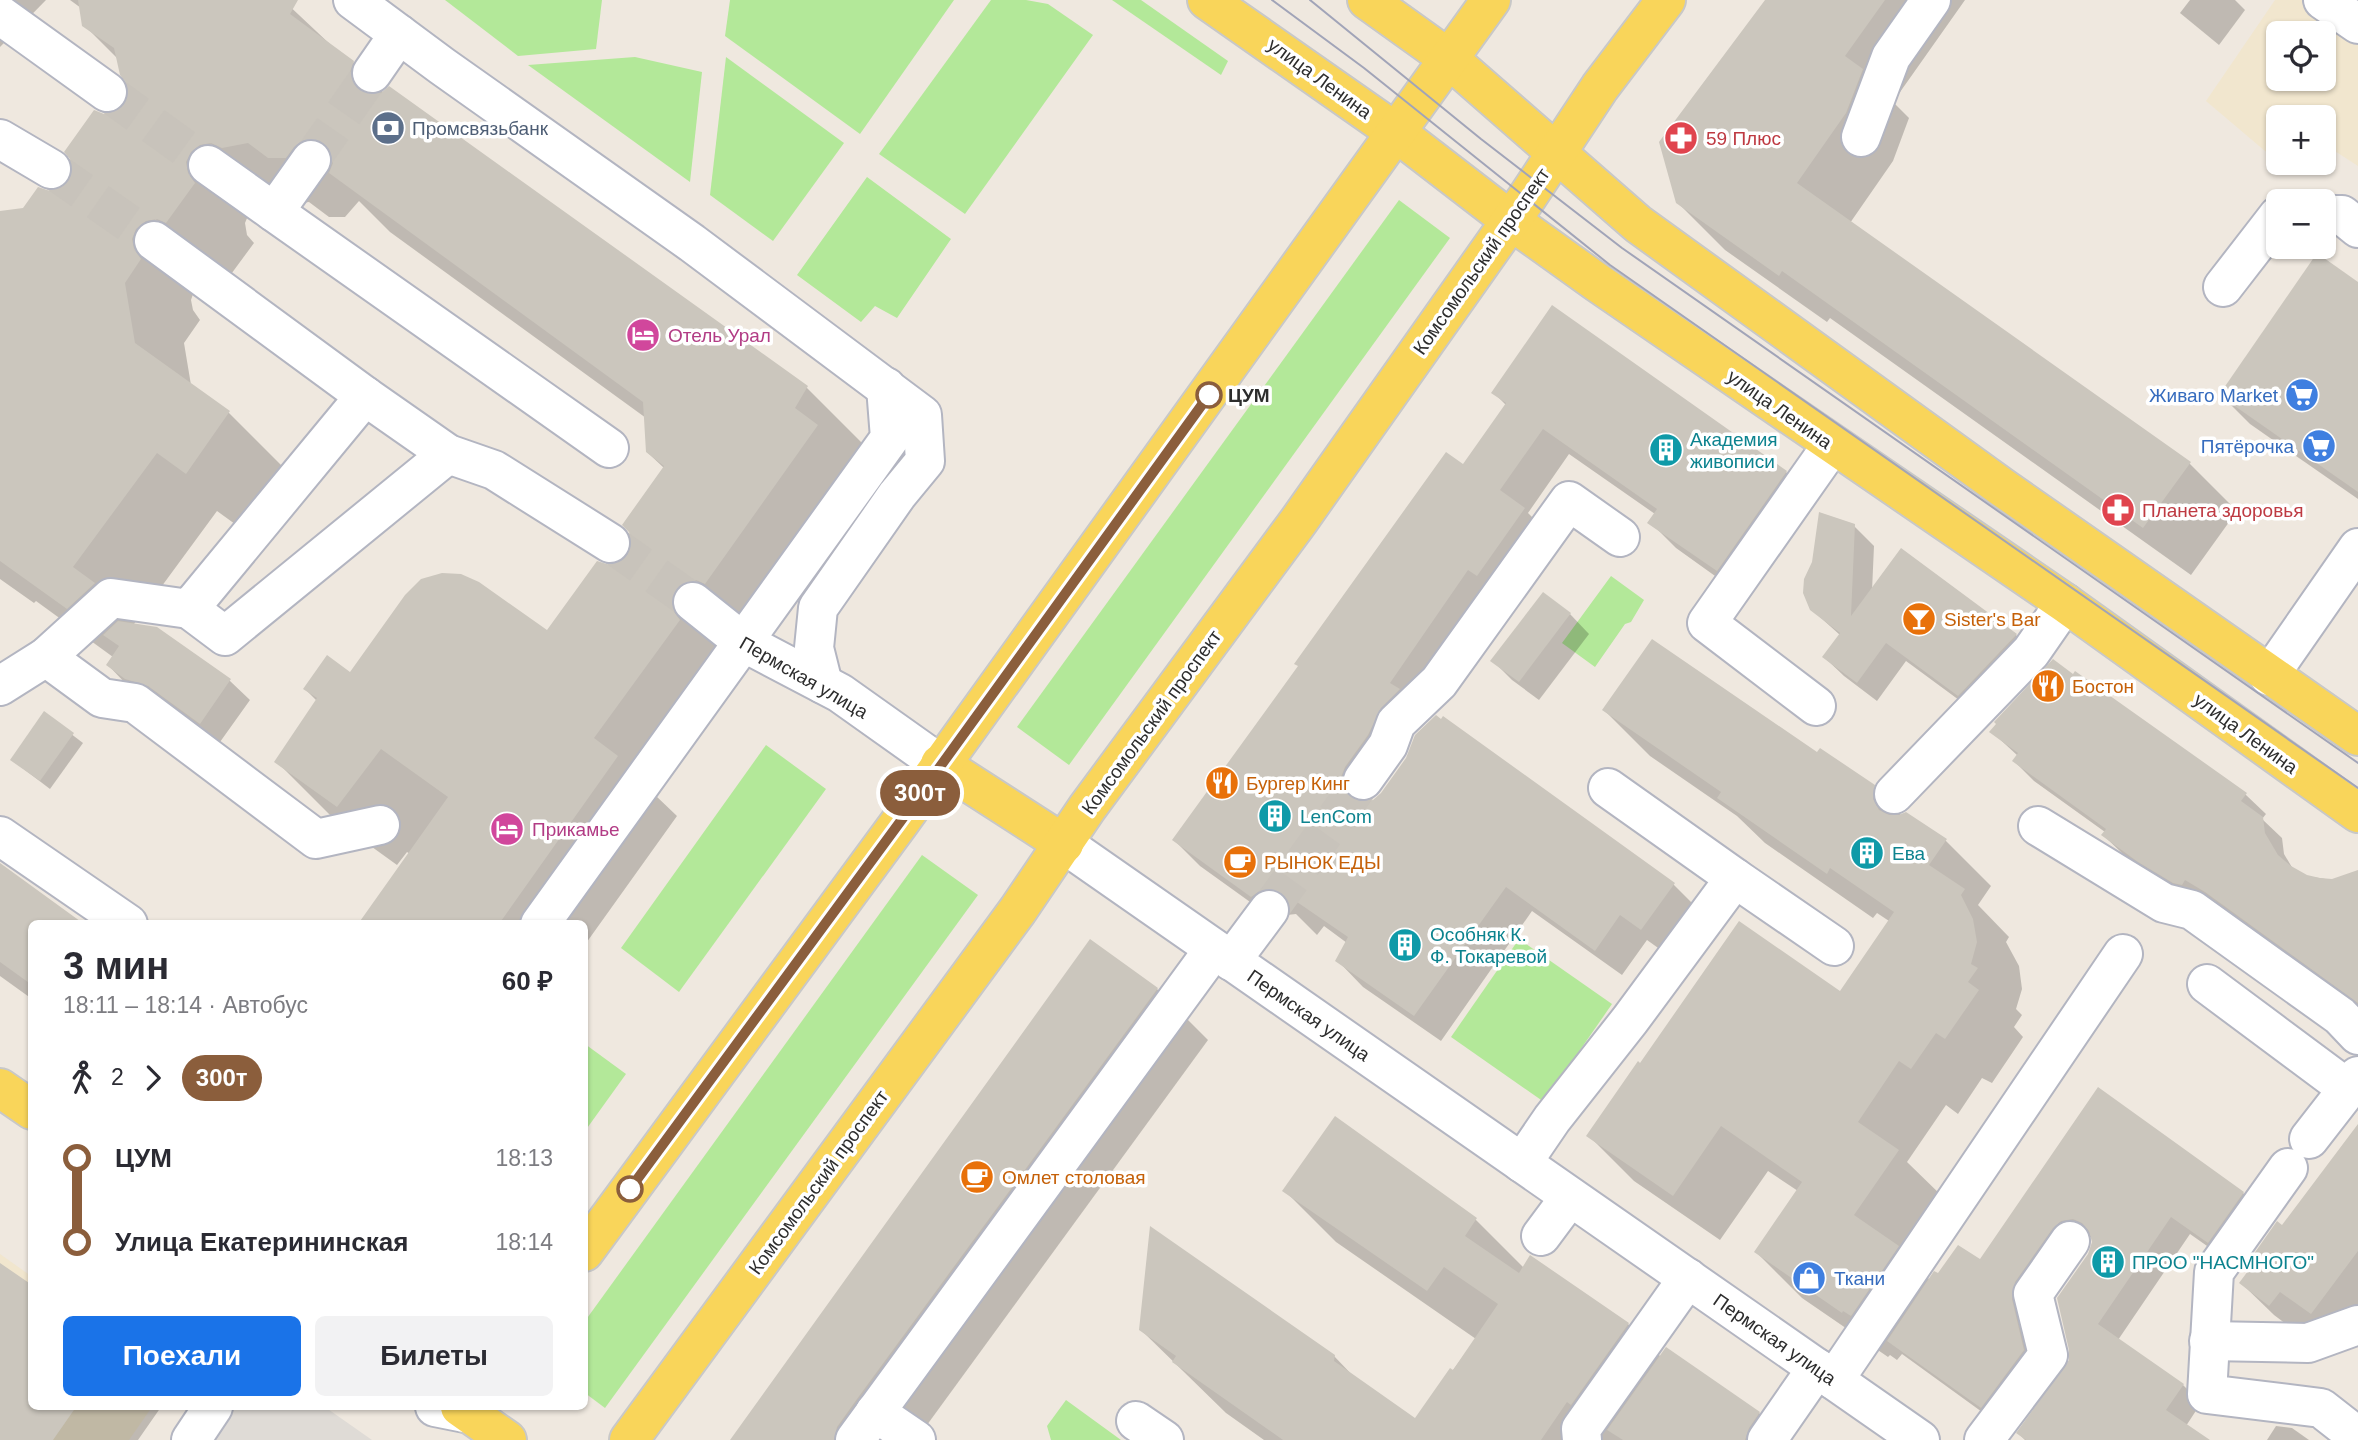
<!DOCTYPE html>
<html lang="ru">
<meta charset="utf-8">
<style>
body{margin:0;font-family:Arial,sans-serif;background:#f2f2f3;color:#2b2b33;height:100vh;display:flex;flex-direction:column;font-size:26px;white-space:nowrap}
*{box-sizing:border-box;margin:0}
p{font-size:23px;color:#7c7c81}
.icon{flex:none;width:38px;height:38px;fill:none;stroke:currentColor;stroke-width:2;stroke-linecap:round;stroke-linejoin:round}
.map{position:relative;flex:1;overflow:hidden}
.sheet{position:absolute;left:28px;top:920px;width:560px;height:490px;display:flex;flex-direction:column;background:#fff;border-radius:10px;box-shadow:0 2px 5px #0004}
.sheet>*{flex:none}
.badge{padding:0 14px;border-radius:23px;font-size:24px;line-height:46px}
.buttons{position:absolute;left:2266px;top:21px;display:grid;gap:14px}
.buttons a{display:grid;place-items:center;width:70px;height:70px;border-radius:10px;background:#fff;box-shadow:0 2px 5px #0004;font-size:35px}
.map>.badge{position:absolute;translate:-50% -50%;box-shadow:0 0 0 4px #fff}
.legs{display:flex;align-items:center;gap:10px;height:77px;padding:0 35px;font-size:23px}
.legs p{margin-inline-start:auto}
.overview{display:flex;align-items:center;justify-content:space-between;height:119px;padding:0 35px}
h1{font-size:38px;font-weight:800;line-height:52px}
.button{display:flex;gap:14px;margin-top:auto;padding:14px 35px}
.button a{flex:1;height:80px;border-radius:10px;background:#1a73e8;color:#fff;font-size:28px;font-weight:800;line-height:80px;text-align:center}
.button a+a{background:#f2f2f3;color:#2b2b33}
ul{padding:0 35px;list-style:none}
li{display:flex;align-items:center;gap:24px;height:84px;font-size:26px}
li i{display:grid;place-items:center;width:10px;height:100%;margin:0 9px;background:currentColor}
li i::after{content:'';width:18px;height:18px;margin:-9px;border:5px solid;border-radius:50%;background:#fff}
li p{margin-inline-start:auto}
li:first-child i{background:linear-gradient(#0000 50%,currentColor 0)}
li:last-child i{background:linear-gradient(currentColor 50%,#0000 0)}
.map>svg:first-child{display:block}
.education{fill:#f1e6ce;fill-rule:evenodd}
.green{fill:#b3e899}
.plaza{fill:#dfdbd6}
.shadow{fill:#0003}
.building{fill:#cbc6bd}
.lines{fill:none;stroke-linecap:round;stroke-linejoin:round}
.minor-tunnel{stroke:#c8c3bb;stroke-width:38;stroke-dasharray:38 19;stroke-linecap:butt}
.minor-casing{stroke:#b3b5c1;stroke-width:42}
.major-casing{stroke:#c8c8c8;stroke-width:42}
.minor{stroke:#fff;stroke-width:38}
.major{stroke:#f9d55a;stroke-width:38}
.tram{stroke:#a1a4b8;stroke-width:2}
.line-1-casing{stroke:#fff;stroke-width:16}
.line-1{stroke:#8b5e3c;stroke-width:10}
.stop-1-dot{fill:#fff;stroke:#8b5e3c;stroke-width:3.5}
.labels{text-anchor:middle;stroke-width:7;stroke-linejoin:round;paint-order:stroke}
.street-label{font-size:19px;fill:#2d2d2d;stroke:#fff}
.service-label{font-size:19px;fill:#4e5e75;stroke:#fff;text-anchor:start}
.health-label{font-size:19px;fill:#be3a42;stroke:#fff;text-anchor:start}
.hotel-label{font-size:19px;fill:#b23c85;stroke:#fff;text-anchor:start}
.stop-label{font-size:19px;font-weight:bold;fill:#2d2d2d;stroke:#fff;text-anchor:start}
.shop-label{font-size:19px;fill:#366cbe;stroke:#fff;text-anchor:end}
.culture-label{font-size:19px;fill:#0d838f;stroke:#fff;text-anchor:start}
.food-label{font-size:19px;fill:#c56008;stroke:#fff;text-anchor:start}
</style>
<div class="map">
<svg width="2358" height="1440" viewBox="0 0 2358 1440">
<rect width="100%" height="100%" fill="#efe8df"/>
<g class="education">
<path d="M2275,0H2358V166L2324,144V117H2278V162L2206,101ZM2278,33H2324V79H2278Z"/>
<path d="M0,1254L31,1276L32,1407H152L129,1440H0Z"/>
</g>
<g class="green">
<path d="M445,0H602L596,49L518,56Z"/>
<path d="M730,0H954L860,134L725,36Z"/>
<path d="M991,0H1026L1048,4L1093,35L965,214L879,154Z"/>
<path d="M1112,0H1141L1228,61L1221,75Z"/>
<path d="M635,57L702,72L690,182L528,65Z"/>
<path d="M726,57L844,143L773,241L710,195Z"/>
<path d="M867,177L951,239L897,318L875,306L861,322L797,275Z"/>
<path d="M1399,200L1450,238L1069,765L1017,727Z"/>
<path d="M1611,576L1644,600L1631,622L1625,624L1595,667L1562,643Z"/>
<path d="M766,745L826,789L679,992L621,948Z"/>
<path d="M922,855L978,895L605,1408L585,1393V1321Z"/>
<path d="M1519,939L1612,1004L1544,1102L1451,1037Z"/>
<path d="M585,1044L626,1074L585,1131Z"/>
<path d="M1066,1400L1121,1440H1051L1047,1426Z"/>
</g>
<path class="plaza" d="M216,1407H325L372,1440H193Z"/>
<g class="shadow">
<path d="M0,0H46L0,47Z"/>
<path d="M70,0H283L333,47L353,62L384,93L807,388L866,447L655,795L677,816L584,946V924H360L410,854L407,852L397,865L336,821L277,762L317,701L305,689L351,674L548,632L610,567L622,564L630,555L665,469L647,452L646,418L390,232L359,201L345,217H329L309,202L250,211L245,223L247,235L254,243L226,281L195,288L191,300L193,310L200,320L184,343L191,385L229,413L288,472L246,532L217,511L134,624L157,628L230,681L250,700L220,742L170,705L147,698L127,685L108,665L113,657L36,601L34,603L0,579V212L24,210L52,193L63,189L71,182L104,115L116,114L127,105L131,94L119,60L84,25L81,8Z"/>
<path d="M1778,0H1965L1893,102L1909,118L1893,161L1850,223L2189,463L2237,511L2191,575L1830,318L1827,322L1725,250L1677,202Z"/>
<path d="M2190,0H2235L2245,10L2219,45L2180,13Z"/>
<path d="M2358,284V499L2250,424L2221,395Z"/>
<path d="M1493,392L1786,472L1812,498L1743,596L1676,548L1650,522L1655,514L1569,454L1528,513L1550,535L1371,794L1367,802L1673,884L1699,910L1668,955L1647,940L1622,975L1532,911L1441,1041L1363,987L1337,960L1347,943L1324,926L1317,935L1296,914L1287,915L1278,922L1200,866L1174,840L1463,467L1506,405Z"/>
<path d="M1854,526L1874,546L1872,591L2016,635L2035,654L1978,714L1906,661L1877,701L1844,676L1824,657L1840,635L1811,609Z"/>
<path d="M1570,614L1589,634L1539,700L1512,680L1493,661Z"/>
<path d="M2076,673L2246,795L2266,814L2262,819L2282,838L2284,854L2293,869L2306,876L2358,884V1007L2226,911L2194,902L2123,854L2103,835L2105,832L2034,781L2014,761L2018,756L1992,732Z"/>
<path d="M1604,710L1817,755L1873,787L1902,816L1945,840L1991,886L1978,905L2009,937L2006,942L2019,966L2022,989L2016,1009L2022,1015L2014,1027L2023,1037L1992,1083L1982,1078L1958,1114L1946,1105L1907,1162L1943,1197L1904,1254L1930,1280L1980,1261L2098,1089L2243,1193L2262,1211L2227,1260L2190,1234L2118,1340L2183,1385L2201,1403L2186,1426L2207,1440H2025L2018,1433L2071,1361L2094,1242L2092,1237L2080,1239L2029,1308L2042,1369L2000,1425L1902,1354L1897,1360L1890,1355L1888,1357L1802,1298L1756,1252L1798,1191L1768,1171L1720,1240L1634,1181L1589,1136L1840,993L1889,921L1877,913L1873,918L1765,843L1737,816L1650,756Z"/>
<path d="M45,714L83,743L50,789L12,760Z"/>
<path d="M0,865L81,924H32V999L0,976Z"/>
<path d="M1091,941L1157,989L1208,1040L916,1440H732Z"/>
<path d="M1335,1118L1476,1220L1524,1268L1531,1258L1628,1324L1661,1357L1759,1413L1779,1432L1774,1440H1264L1226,1413L1141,1330L1334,1356L1356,1379L1416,1420L1476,1339L1336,1242L1285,1191Z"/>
<path d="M2358,1127V1326L2303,1337L2274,1315L2241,1283Z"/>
<path d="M0,1265L32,1407H161L138,1440H0Z"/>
<path d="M2276,1426L2292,1428L2309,1440H2267Z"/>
</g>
<g class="building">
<path d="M78,0H298L290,14L354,61L350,72L353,83L359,91L371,95L381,93L389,86L808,386L795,408L818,425L705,584L696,580L686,581L676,589L671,599L672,609L680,620L594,738L618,756L499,924H358L448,797L381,749L337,807L274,762L317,698L303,689L327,655L350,672L405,595L421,579L442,573L461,574L479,582L547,630L597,561L610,565L620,563L628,555L632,543L629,532L622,525L664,466L646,452L643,402L329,173L333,163L331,152L323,142L314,138L303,140L294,147L286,158H268L248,143L222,148L211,143L200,145L191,152L186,162L188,173L195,183L166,223L157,219L146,221L136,229L132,239L134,249L141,259L125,283L135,343L230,411L186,474L157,453L73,567L95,583L67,609L0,561V211L23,208L38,187L50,191L62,188L69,181L73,170L70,159L64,152L94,110L104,114L115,112L124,105L129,95L127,84L120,75L114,48L82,26Z"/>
<path d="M1765,0H1885L1845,56L1863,69L1846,113L1797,183L2191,462L2143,528L1782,271L1779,276L1676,203L1659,142Z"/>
<path d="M2317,253L2358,282V492L2219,395Z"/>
<path d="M1552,305L1787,471L1717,571L1647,523L1657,509L1543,429L1500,490L1525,508L1477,576L1468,570L1390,683L1400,689L1381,708L1368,735L1345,767L1341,777L1343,788L1350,797L1360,802L1373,800L1381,793L1406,758L1415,735L1436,715L1441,719L1443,716L1675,883L1641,930L1620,915L1595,951L1506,887L1414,1016L1335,961L1348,937L1297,902L1291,911L1289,901L1281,892L1272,888L1261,890L1251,897L1172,840L1298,666L1294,664L1446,452L1463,464L1506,403L1491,393Z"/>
<path d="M1819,512L1855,524L1851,616L1901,548L2017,634L1958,696L1886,643L1857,683L1822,657L1840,633L1810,610L1803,593L1804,579L1812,562Z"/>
<path d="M1543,592L1571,613L1519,682L1490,661Z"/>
<path d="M118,621L157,627L231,679L200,724L148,686L125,679L106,665L119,646L103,635Z"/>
<path d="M1652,639L1817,752L1820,748L1875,785L1873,799L1879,810L1889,815H1899L1906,812L1947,839L1929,865L1965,889L1961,895L1973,919L1977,942L1971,964L1978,968L1968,982L1979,990L1945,1039L1936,1033L1911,1069L1899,1061L1858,1122L1899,1150L1854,1215L1899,1246L1851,1316L1843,1311L1842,1313L1754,1252L1802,1182L1721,1126L1673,1196L1586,1136L1638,1061L1640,1063L1739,921L1840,991L1894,912L1830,868L1827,874L1717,798L1721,792L1602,710Z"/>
<path d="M2053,659L2073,674L2075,671L2247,793L2241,801L2263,817L2265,833L2278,855L2291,866L2307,875L2320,878L2332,879L2358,870V1003L2205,892L2185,880L2182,885L2173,883L2138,862L2101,835L2106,829L2012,761L2018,753L1989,732L1996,724L1994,722Z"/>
<path d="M44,711L74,733L40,781L10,760Z"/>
<path d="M0,863L84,924H32V985L0,962Z"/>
<path d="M1090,939L1158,988L857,1399L837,1427L834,1440H730Z"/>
<path d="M2098,1087L2244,1192L2208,1243L2171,1217L2098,1324L2184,1384L2166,1410L2210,1440H2026L2016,1433L2069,1360V1350L2057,1298L2088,1254L2092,1242L2089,1231L2082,1223L2073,1219L2061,1221L2053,1228L2015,1282L2012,1299L2024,1350L1981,1408L1887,1341L1934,1271L1938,1273L1958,1245L1980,1259Z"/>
<path d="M1335,1116L1477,1218L1465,1236L1519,1273L1530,1255L1629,1323L1571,1405L1567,1402L1541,1440H1283L1172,1362L1176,1356L1139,1330L1150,1226L1335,1355L1334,1361L1415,1418L1450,1368L1453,1370L1498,1304L1444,1267L1427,1291L1282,1191Z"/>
<path d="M2358,1124V1251L2311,1314L2280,1292L2269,1306L2239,1283L2248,1271L2244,1268L2277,1221L2282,1225Z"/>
<path d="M0,1263L32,1285V1407H76L53,1440H0Z"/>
<path d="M1666,1347L1760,1412L1749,1428L1745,1440H1623L1607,1430Z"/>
</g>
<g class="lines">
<g class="minor-tunnel">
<path d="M107,92L208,165"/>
<path d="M311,160L372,73"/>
<path d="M51,169L154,241"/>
<path d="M610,543L693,602"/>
<path d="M1269,910L1363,780"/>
</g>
<g class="minor-casing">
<g id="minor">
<path d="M353,0L442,66L692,243L922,415L925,461L897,495L818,608L814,648L823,684"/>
<path d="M2323,0L2358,24"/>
<path d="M0,15L107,92"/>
<path d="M372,73L399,34"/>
<path d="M1861,137L1891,57L1931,0"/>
<path d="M0,139L51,169"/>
<path d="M311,160L274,212L609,448"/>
<path d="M208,165L274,212"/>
<path d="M2324,215H2342L2358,228"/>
<path d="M154,241L365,396L448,454L494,470L610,543"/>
<path d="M2223,287L2278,216"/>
<path d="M693,602L743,642L840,693L940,764"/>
<path d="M189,609L225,636L448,454"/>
<path d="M46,657L102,698L135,703L316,839L380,825"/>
<path d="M2269,676L2358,548"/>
<path d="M0,686L46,657L111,598L189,609L365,396"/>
<path d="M1816,706L1707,623L1832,445"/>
<path d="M1363,780L1388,745L1396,723L1439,682L1569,501L1620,537"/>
<path d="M1894,794L2031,652L2065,603"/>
<path d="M2038,826L2164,903L2192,910L2340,1016L2358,1035"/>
<path d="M0,836L128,924"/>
<path d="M1064,844L1920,1440"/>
<path d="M1735,878L1834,946"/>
<path d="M540,924L890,438L886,387"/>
<path d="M1231,961L1269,910"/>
<path d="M2207,984L2348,1089"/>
<path d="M2309,1139L2358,1076"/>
<path d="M1522,1163L1552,1119L1630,1020L1735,878L1608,788"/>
<path d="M2288,1168L2214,1272L2207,1394L2321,1408L2358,1437"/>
<path d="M1541,1236L1570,1197"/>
<path d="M2209,1341L2308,1343L2358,1325"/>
<path d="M1834,1380L2123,954"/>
<path d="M435,1407L470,1414"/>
<path d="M875,1412L916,1440"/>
<path d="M1136,1421L1164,1440"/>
<path d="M191,1440L213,1407"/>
<path d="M855,1440L1214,949"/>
<path d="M1582,1440L1581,1429L1688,1278"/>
<path d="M1767,1440L1817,1368"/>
<path d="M1984,1440L2048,1355L2033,1294L2070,1241"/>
</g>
</g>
<g class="major-casing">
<g id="major">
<path d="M1207,0L1397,133L1510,220L1598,283L2065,603L2358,813"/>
<path d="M1367,0L1448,58L1638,224L2003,488L2358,736"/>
<path d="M940,764L1064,844"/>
<path d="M0,1088L32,1110"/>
<path d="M584,1252L900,822L1491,0"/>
<path d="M460,1407L507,1440"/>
<path d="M629,1440L1018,910L1087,808L1298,522L1526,199L1600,87L1666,0"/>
</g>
</g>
<use href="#minor" class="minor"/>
<use href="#major" class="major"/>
<g class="tram">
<path d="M1272,0L1364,68L1610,265L2358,788"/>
<path d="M1310,0L1481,139L1622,248L2358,763"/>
</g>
</g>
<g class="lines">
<g class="line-1-casing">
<path id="line-1" d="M630,1189L900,822L1209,395"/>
</g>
<use href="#line-1" class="line-1"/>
</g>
<defs>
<g id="bank-disc" transform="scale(1.75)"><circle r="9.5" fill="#5c6f8a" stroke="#fff"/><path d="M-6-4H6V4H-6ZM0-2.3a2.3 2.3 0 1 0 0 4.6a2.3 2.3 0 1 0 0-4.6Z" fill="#fff"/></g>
<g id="pharmacy-disc" transform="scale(1.75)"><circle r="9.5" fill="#e0444e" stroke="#fff"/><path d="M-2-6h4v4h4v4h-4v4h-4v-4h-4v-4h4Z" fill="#fff"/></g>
<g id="hotel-disc" transform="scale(1.75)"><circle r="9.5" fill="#d1479c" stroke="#fff"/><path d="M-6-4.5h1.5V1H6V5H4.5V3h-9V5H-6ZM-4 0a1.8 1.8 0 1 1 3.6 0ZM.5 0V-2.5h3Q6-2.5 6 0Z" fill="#fff"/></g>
<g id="supermarket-disc" transform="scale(1.75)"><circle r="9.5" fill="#3f7fe0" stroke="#fff"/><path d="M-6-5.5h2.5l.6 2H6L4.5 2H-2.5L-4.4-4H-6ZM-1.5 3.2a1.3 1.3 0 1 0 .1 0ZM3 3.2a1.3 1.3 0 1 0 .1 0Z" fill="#fff"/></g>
<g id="building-disc" transform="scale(1.75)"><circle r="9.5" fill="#0f9aa8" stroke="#fff"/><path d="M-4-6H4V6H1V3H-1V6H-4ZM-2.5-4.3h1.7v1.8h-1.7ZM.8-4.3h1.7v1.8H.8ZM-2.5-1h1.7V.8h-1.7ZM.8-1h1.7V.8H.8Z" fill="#fff"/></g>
<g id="bar-disc" transform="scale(1.75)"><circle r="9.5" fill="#e8710a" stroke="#fff"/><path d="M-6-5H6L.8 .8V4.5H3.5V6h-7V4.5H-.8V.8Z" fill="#fff"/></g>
<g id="restaurant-disc" transform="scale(1.75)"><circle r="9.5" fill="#e8710a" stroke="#fff"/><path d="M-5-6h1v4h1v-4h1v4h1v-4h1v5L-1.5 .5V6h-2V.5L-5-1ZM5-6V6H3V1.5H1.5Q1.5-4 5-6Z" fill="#fff"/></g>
<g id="cafe-disc" transform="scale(1.75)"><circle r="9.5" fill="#e8710a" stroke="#fff"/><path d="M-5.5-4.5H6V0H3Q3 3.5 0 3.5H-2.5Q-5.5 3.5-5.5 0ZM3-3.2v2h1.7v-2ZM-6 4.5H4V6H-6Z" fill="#fff"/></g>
<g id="shop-disc" transform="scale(1.75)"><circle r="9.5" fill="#3f7fe0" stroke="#fff"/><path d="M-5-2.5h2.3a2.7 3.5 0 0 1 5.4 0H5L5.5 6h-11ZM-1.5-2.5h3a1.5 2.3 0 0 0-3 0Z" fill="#fff"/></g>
</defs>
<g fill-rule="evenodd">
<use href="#bank-disc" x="388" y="128"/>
<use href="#pharmacy-disc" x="1681" y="138"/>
<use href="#hotel-disc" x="643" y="335"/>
<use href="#supermarket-disc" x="2302" y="395"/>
<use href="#supermarket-disc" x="2319" y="446"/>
<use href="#building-disc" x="1666" y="450"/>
<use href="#pharmacy-disc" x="2118" y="510"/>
<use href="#bar-disc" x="1919" y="619"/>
<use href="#restaurant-disc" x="2048" y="686"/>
<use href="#restaurant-disc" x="1222" y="783"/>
<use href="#building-disc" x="1275" y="816"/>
<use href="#hotel-disc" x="507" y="829"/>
<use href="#building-disc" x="1867" y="853"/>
<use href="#cafe-disc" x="1240" y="862"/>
<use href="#building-disc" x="1405" y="945"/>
<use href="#cafe-disc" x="977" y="1177"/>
<use href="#building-disc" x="2108" y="1262"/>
<use href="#shop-disc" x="1809" y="1278"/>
</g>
<g class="stop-1-dot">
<circle cx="1209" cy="395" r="12"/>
<circle cx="630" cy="1189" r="12"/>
</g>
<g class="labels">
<g class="street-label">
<text transform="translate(1320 78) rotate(36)" y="7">улица Ленина</text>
<text transform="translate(1481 261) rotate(-55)" y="7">Комсомольский проспект</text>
<text transform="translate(1780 409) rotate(35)" y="7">улица Ленина</text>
<text transform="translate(804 677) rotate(30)" y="7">Пермская улица</text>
<text transform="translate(1151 722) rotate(-54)" y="7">Комсомольский проспект</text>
<text transform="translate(2246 733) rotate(36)" y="7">улица Ленина</text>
<text transform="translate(1309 1015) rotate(35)" y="7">Пермская улица</text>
<text transform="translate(818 1182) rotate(-54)" y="7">Комсомольский проспект</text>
<text transform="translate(1775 1339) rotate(35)" y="7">Пермская улица</text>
</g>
<g class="service-label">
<text x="412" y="135">Промсвязьбанк</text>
</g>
<g class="health-label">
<text x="1706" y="145">59 Плюс</text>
<text x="2142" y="517">Планета здоровья</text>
</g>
<g class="hotel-label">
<text x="668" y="342">Отель Урал</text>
<text x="532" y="836">Прикамье</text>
</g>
<g class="stop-label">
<text x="1228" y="402">ЦУМ</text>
</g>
<g class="shop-label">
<text x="2278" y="402">Живаго Market</text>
<text x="2294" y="453">Пятёрочка</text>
<text x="1834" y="1285" text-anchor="start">Ткани</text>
</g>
<g class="culture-label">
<text x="1690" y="446">Академия<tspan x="1690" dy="22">живописи</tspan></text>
<text x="1300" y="823">LenCom</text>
<text x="1892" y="860">Ева</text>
<text x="1430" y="941">Особняк К.<tspan x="1430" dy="22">Ф. Токаревой</tspan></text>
<text x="2132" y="1269">ПРОО "НАСМНОГО"</text>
</g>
<g class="food-label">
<text x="1944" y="626">Sister's Bar</text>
<text x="2072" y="693">Бостон</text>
<text x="1246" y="790">Бургер Кинг</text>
<text x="1264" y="869">РЫНОК ЕДЫ</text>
<text x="1002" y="1184">Омлет столовая</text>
</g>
</g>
</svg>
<div class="buttons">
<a><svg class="icon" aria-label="locate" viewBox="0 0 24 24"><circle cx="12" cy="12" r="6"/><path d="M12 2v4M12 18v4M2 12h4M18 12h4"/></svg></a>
<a>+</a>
<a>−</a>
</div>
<b class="badge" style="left:920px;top:793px;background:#8b5e3c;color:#fff">300т</b>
<section class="sheet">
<div class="overview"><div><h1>3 мин</h1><p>18:11 – 18:14 · Автобус</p></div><b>60 ₽</b></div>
<div class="legs"><svg class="icon" aria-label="walk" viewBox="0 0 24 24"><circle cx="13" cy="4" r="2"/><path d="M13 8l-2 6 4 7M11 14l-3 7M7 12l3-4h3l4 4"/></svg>2<svg class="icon" aria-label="forward" viewBox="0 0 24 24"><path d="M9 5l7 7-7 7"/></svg><b class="badge" style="background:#8b5e3c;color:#fff">300т</b></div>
<ul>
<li><i style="color:#8b5e3c"></i><b>ЦУМ</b><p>18:13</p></li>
<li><i style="color:#8b5e3c"></i><b>Улица Екатерининская</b><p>18:14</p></li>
</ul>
<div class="button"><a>Поехали</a><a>Билеты</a></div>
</section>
</div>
